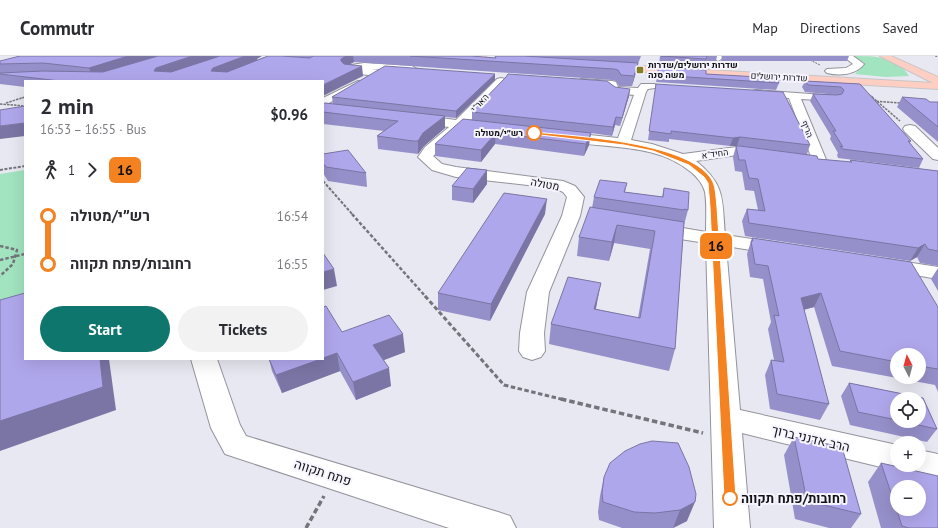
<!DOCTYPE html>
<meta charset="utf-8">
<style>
body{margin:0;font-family:"PT Sans",Heebo,sans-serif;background:#f2f2f3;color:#2b2b33;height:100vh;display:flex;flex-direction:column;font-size:15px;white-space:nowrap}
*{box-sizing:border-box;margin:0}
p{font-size:13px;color:#7c7c81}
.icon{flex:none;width:22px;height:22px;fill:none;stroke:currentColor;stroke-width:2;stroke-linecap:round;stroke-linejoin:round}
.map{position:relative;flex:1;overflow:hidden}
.panel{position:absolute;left:24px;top:24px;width:300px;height:280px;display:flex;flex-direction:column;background:#fff;border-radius:0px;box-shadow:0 4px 16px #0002}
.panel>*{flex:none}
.badge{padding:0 8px;border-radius:6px;font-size:14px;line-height:26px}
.needle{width:26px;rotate:354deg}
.controls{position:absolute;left:890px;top:292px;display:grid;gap:8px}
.controls a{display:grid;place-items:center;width:36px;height:36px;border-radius:50%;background:#fff;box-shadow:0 4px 16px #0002;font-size:20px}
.map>.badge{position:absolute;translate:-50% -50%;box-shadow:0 0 0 2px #fff}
.legs{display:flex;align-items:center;gap:6px;height:44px;padding:0 16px;font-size:13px}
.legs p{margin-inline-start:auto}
.overview{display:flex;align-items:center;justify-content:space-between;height:68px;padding:0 16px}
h1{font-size:22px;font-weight:700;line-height:30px}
.action{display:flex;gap:8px;margin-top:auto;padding:8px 16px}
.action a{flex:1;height:46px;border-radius:24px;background:#0f766e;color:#fff;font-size:16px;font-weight:700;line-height:46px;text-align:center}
.action a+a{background:#f2f2f3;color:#2b2b33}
ul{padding:0 16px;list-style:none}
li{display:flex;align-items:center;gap:14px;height:48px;font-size:15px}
li i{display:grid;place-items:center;width:6px;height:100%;margin:0 5px;background:currentColor}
li i::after{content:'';width:10px;height:10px;margin:-5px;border:3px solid;border-radius:50%;background:#fff}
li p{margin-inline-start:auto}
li:first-child i{background:linear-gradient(#0000 50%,currentColor 0)}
li:last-child i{background:linear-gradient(currentColor 50%,#0000 0)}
header{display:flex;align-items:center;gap:24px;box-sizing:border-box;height:56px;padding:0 20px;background:#fff;border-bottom:1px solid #e1e1e2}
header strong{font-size:19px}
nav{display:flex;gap:22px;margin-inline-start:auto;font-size:14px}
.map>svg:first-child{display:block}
.green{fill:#a1e4bf}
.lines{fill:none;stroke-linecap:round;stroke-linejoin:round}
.minor-casing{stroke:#94939c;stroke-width:2}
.major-casing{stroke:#c6c6c7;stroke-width:2}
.path-far5{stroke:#74747b;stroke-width:1;stroke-dasharray:2 1;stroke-linecap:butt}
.path-far4{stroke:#74747b;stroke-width:1.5;stroke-dasharray:2.5 1;stroke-linecap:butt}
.path-far3{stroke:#74747b;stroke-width:2;stroke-dasharray:3 1.5;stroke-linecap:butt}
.path-far2{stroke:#74747b;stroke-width:2.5;stroke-dasharray:3.5 2;stroke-linecap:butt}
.path-far1{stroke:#74747b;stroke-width:3;stroke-dasharray:4.5 2.5;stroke-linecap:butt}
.path{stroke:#74747b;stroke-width:3.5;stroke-dasharray:5.5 3;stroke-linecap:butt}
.minor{fill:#fff;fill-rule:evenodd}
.major{fill:#fecec3;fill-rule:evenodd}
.wall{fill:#9690ca;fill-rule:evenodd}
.shaded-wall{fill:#7a75a4}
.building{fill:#afa7eb;stroke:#7a75a4;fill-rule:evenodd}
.line-1{fill:#f58220;stroke:#fff}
.poi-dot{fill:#867e25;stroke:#f6f5ff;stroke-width:1.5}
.stop-1-dot{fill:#fff;stroke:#f58220;stroke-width:2}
.labels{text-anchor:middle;stroke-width:4;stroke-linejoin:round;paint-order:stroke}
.far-poi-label{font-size:9px;font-weight:bold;fill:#131316;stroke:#f6f5ff;text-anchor:start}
.far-street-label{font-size:9px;fill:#131316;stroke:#f6f5ff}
.far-stop-label{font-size:9px;font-weight:bold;fill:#131316;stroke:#f6f5ff;text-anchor:end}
.street-label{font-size:11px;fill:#131316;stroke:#f6f5ff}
.near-street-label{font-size:13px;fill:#131316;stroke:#f6f5ff}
.near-stop-label{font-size:13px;font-weight:bold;fill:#131316;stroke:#f6f5ff;text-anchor:start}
</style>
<header>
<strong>Commutr</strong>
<nav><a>Map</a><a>Directions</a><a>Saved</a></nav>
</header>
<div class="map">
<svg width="938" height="472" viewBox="0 0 938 472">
<rect width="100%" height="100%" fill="#e8e8f2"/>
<g class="green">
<path d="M852,0C874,0 897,0 909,20L886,21L855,18L865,7Z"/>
<path d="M25,114L24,240L0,249V118Z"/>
</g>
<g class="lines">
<g class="minor-casing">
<g id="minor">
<path d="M711,0H721L723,2L718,5Z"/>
<path d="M843,0H853L864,8C856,19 839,20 827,17L825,15L827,13L846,12L853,8Z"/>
<path d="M364,7L412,10L417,13L412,16L372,13L383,15L384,17L383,19L379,20L348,17L343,14L345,10Z"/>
<path d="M501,22L505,23L506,25L505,27L469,66L492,69L493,72L492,75L487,76L462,73L433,100L442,108L456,111L563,125L575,130L584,141L580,160L549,236L544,277L545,295L541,301L532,304L523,301L519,295L520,277L527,236L562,160L567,141L563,136L554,132L456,121L432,114L418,101L425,91L449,71L416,67L412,66L410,63L412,60L416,59L456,64L497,23Z"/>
<path d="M581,23L612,25L616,26L618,31L638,32L641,28H655L656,30L655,32L648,33L646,36L631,84L652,88L683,98L737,91L769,95L771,98L769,101L764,102L737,99L696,105C726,129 722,144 725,179L780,187L787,189L790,193L787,197L780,199L726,190L740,354L897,389V409H919V394L938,398V424L908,416L906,412L897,415L742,377L750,472H714L706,187L654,179L647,177L645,173L647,169L654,167L706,176C706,163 707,148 705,136C703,128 697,121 691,116C654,85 601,94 556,83L554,80L556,77L561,76L618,82L634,39C626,38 610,40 607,31L577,28L576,26Z"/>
<path d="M358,25L362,26L363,28L362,30L323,50V42Z"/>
<path d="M756,34L838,40L840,42L838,44L834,45L801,43L827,106L825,109L820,110L815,109L813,106L789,42L752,39L750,37L752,35Z"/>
<path d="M910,69L915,70L938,92V104L933,103L905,76L903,73L905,70Z"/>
<path d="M887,203L938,211V223L880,213L877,209L880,205Z"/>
<path d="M191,303H217L240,369L246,380L498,456L510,460L516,472H449L225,398L211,372Z"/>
</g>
</g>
<g class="major-casing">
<g id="major">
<path d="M447,0H486L485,2C475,5 455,8 447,0Z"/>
<path d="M880,0H891L938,21V33L607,14L602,11L607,8L933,27Z"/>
</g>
</g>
<g class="path-far5">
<path d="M935,0L938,1"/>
<path d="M810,4L820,9"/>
<path d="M869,38L874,42"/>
<path d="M22,42L25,41"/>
</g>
<g class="path-far4">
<path d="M872,41L900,65"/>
<path d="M873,45L901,47"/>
<path d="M6,47L25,41"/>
<path d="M0,48L25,50"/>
</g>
<g class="path-far3">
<path d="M0,114L25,110"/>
<path d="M323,125L353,159"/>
</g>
<g class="path-far2">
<path d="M352,158L426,241"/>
<path d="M0,190L17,194L13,208L0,220"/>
<path d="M0,204L25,198"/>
</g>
<path class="path-far1" d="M425,240L504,329L565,344"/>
<g class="path">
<path d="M561,343L703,377"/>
<path d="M306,472L324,440"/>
</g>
<use href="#minor" class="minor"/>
<use href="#major" class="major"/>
</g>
<g class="wall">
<path d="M268,0H471L495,2V0H641L638,8H637L636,16L632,30H619L616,25L612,24L354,6L349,8L363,20L323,25H25V31L0,28V5L257,3V4Z"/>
<path d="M660,0H717L716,5H706L704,12L659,9Z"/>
<path d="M722,0H849L847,5H721Z"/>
<path d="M659,11L706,18L779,27L776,34L656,26Z"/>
<path d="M495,24L456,62L445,61V72L424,90L418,98L378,93L377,80L384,75L323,68V48H333L332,41Z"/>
<path d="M805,25L860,28L911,85L910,87L923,103L919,112L838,102L837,99L838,97L830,83L831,80L810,45L813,38L838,39L805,36L802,31Z"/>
<path d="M656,28L810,89L807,98L818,103L850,106V104L938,115V210L920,207L917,201L910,205L745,180L742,165L747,153L758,154L754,135L745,134L742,116L735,115L733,101L736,90H740H730L669,83V86L648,84Z"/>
<path d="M615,31L629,40L620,70L615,69L612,80L591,77L589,89L584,100L495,88L481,106L435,100V88L472,64V56Z"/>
<path d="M902,41L930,46H938V86L897,51Z"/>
<path d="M323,98L366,117L367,131L328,125L323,117Z"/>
<path d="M627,127L625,136L662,141L664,132L688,154L684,169L675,293L669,315L549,288L551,268L597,247L596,253L638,262L650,193L614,187L609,205L577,200L579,181L592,152L594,141Z"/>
<path d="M487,128L473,147L452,144V130Z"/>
<path d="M545,158L490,265L438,254V237Z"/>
<path d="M752,182L938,251V336L935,329L832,310L814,251L804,254L829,348L820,364L770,353L765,319L771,304H774L768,273L771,266L763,223L750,221L747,198ZM897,299H919V321H897Z"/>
<path d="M938,212V235L931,223Z"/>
<path d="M342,276L405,296L384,304L391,330L356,344L340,315L282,337L272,315L269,303H323Z"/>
<path d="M849,327L923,342L937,373L927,386L850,369L841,340ZM897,343H919V365H897Z"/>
<path d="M794,381L861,458L851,472H829L795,463L784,399Z"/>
<path d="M640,388L687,465L673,472H622L599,464L598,456L600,440L604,421Z"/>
<path d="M881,407L938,472H881L868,426Z"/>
</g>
<g class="shaded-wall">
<path d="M128,0H162L93,21L89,12Z"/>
<path d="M192,0H222L160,22L154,15L156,12Z"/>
<path d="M245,0H262L257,3V5L214,25L211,15L213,12Z"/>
<path d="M346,0H353L354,6L342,13L341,5V3Z"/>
<path d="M638,7L636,16L632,30L634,20Z"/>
<path d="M362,10L363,20L323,40V29Z"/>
<path d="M495,18V24L456,62V55Z"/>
<path d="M630,33L629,40L620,70L622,62Z"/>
<path d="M445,60V72L424,90L418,98V85L423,77Z"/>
<path d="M616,61L615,69L612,80L613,71Z"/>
<path d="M25,67V80L0,83V70Z"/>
<path d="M496,77L495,88L481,106V94Z"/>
<path d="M591,77L589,89L584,100L586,88Z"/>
<path d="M740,81L737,90H730L733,82Z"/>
<path d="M487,114V128L473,147V133Z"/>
<path d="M547,143L545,158L490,265L491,248Z"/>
<path d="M617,169L614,187L609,205L612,186Z"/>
<path d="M925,188L917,201L910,205L918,192Z"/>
<path d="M334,213L337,230L323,234V216Z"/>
<path d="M601,227L597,247L590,273L594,253Z"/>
<path d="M821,237L814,251L794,256L801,242Z"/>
<path d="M403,278L405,296L376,307L373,289Z"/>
<path d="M337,297L340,315L282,337L276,319L321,303H323V302Z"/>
<path d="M100,303H109L116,354L0,395V365Z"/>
<path d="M389,312L391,330L356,344L353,326Z"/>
<path d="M695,446L687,465L673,472L680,454Z"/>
</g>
<g class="building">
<path d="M20,0H128L89,12L43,7L0,8V5Z"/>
<path d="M158,0H192L156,12L154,15L171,16L220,0H245L213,12L211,15L227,16L268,0H282L310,2L313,0H346L341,3V5L344,8L362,10L323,29V25H60L0,18V17L43,15L103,16Z"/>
<path d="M410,0H471L496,2L495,0H524L638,7L634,20L621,19L618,14L614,13Z"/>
<path d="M661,0H707L706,3Z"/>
<path d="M385,10L495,18L456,55L332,41Z"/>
<path d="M659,11L706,14V18L777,22L779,27L657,19Z"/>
<path d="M508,18L607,25L615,31L630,33L622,62L616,61L613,71L472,56L506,21Z"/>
<path d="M805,25L860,28L911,85H908L923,103L842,93L840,90L843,91L833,75H836L813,38L837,39L842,38L844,34L841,31L808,29Z"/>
<path d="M656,28L783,36L810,89L740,81L733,82L671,75V78L649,75Z"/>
<path d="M902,41L926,43L930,46H938V71Z"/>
<path d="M325,47L445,60L423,77L418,85H413L377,80L398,65L323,56V48Z"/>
<path d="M25,50V67L0,70V54Z"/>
<path d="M463,63L591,77L586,88L496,77L481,94L435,88Z"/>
<path d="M736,90H740L817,100L818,103L852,106L850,104L938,115V195L928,193L925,188L918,192L749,167L747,153L765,155L758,123L749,122L745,104H739Z"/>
<path d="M348,94L366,117L326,111L323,107V98Z"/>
<path d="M467,112L487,114L473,133L452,130Z"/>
<path d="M600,124L627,127L624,136L663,141L664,132L689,136L688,154L684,153V154L594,141Z"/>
<path d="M504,137L547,143L491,248L438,237Z"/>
<path d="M590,151L684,166L675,293L551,268L568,221L601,227L594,253L640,262L655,175L617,169L612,186L579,181Z"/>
<path d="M752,182L911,206L938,251V313L919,310V299H897V306L840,295L821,237L801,242L829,348L777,338L771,304L784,306L774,259L779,260L768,210L755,208L751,185H753Z"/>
<path d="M323,197L334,213L323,216Z"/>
<path d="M25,237V303H100L103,331L0,365V244Z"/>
<path d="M326,250L342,276L389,259L403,278L373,289L389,312L353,326L337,297L323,302V251Z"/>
<path d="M269,303H321L276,319Z"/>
<path d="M849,327L923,342L937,373L900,365H919V343H897V364L858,356Z"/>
<path d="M794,381L842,391L861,458L807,445Z"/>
<path d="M652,385L678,387L689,411L696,438L695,446L680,454L655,457L634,456L603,446L602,437L604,421L610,407L625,395L640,388Z"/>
<path d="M881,407L938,420V472H909L902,470ZM897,431H919V453H897Z"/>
</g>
<path class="line-1" d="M534,76C574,80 694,86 713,126C716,133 716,143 717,151L736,442L734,446L730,447L726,446L724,442L710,151L708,127L704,121L689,109L653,95L624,89L532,78Z"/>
<rect class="poi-dot" x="636" y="10" width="8" height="8" rx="2"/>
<g class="stop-1-dot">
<circle cx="534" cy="77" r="7"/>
<circle cx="730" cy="442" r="7"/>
</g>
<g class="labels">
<g class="far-poi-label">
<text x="648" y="12">שדרות ירושלים/שדרות<tspan x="648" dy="10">משה סנה</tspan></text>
</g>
<g class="far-street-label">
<text transform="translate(779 21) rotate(3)" y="3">שדרות ירושלים</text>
<text transform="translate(480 47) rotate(-46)" y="3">האר"י</text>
<text transform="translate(807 73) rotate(68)" y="3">הריף</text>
<text transform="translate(715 98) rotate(-8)" y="3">החיד"א</text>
</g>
<g class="far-stop-label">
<text x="523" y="80">רש״י/מטולה</text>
</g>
<g class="street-label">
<text transform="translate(545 128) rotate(11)" y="4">מטולה</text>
</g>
<g class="near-street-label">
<text transform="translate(811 382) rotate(13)" y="5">הרב אדנני ברוך</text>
<text transform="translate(323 416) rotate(18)" y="5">פתח תקווה</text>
</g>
<g class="near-stop-label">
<text x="741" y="447">רחובות/פתח תקווה</text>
</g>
</g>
</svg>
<div class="controls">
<a><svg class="needle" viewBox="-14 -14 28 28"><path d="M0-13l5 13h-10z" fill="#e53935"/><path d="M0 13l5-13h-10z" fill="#7c7c81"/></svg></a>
<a><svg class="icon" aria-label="locate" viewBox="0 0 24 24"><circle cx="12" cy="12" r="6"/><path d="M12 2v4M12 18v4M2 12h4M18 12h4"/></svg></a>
<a>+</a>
<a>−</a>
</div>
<b class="badge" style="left:716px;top:190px;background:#f58220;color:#111">16</b>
<section class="panel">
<div class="overview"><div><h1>2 min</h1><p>16:53 – 16:55 · Bus</p></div><b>$0.96</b></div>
<div class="legs"><svg class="icon" aria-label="walk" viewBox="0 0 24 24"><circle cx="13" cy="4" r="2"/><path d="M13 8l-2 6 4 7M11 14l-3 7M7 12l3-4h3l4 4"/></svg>1<svg class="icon" aria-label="forward" viewBox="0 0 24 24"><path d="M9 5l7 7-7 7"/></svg><b class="badge" style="background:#f58220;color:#111">16</b></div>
<ul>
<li><i style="color:#f58220"></i><b>רש״י/מטולה</b><p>16:54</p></li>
<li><i style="color:#f58220"></i><b>רחובות/פתח תקווה</b><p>16:55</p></li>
</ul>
<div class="action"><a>Start</a><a>Tickets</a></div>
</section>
</div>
